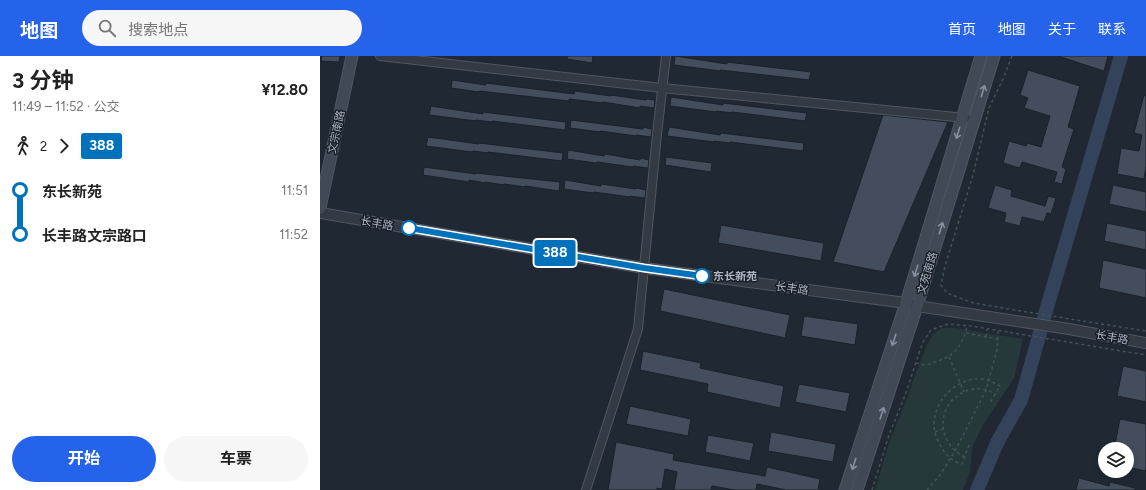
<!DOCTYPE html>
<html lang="zh">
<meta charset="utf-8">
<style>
body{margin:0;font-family:Figtree,"Noto Sans SC",sans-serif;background:#f6f6f6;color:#222;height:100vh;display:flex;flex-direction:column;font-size:15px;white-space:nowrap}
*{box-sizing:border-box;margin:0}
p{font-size:13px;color:#767676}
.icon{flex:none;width:22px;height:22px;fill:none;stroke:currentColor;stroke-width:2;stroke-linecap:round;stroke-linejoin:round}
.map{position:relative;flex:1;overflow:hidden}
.panel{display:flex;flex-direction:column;background:#fff;width:320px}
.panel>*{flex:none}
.badge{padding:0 8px;border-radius:3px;font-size:14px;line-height:26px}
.fabs{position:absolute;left:778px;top:386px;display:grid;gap:8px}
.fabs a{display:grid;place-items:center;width:36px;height:36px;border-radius:50%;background:#fff;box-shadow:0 2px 6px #0003;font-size:20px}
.map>.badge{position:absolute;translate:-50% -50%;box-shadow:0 0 0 2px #fff}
.legs{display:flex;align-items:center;gap:6px;height:44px;padding:0 12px;font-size:13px}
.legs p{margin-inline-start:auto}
.summary{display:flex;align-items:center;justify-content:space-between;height:68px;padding:0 12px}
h1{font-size:22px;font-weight:700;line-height:30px}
.action{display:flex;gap:8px;margin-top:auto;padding:8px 12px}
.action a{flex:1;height:46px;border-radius:24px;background:#2563eb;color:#fff;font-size:16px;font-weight:700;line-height:46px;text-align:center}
.action a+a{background:#f6f6f6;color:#222}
ul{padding:0 12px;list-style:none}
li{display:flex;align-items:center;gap:14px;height:44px;font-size:15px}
li i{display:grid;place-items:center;width:6px;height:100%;margin:0 5px;background:currentColor}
li i::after{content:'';width:10px;height:10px;margin:-5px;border:3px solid;border-radius:50%;background:#fff}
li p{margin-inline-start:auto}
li:first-child i{background:linear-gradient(#0000 50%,currentColor 0)}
li:last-child i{background:linear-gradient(currentColor 50%,#0000 0)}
header{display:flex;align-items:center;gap:24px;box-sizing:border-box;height:56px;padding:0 20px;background:#2563eb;color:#fff}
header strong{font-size:19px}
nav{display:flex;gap:22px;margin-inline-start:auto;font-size:14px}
.search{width:280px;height:36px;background:#f6f6f6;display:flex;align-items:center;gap:10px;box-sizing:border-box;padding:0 14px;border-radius:22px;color:#767676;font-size:15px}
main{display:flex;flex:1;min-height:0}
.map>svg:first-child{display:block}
.green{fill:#263839}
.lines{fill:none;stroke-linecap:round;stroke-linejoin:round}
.river{stroke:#34435a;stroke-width:14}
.building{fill:#434d5b;stroke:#1b212b}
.minor-casing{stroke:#505763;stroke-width:10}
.tertiary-casing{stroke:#505763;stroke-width:12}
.secondary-casing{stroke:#505763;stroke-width:13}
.path{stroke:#435356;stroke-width:1.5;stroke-dasharray:3 3;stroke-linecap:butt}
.minor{stroke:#333a44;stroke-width:8}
.tertiary{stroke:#333a44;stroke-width:10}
.secondary{stroke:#414957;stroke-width:11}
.oneway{stroke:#878f9d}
.line-1-casing{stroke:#fff;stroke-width:9}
.line-1{stroke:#0072bc;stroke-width:6}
.stop-1-dot{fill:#fff;stroke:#0072bc;stroke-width:2}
.labels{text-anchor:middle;stroke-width:3;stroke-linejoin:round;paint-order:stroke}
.street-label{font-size:11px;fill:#adb4c2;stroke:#191f29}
.stop-label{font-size:11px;font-weight:bold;fill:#adb4c2;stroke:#191f29;text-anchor:start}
</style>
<header>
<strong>地图</strong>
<div class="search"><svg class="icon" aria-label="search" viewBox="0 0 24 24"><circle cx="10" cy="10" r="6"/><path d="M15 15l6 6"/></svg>搜索地点</div>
<nav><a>首页</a><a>地图</a><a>关于</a><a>联系</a></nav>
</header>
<main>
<section class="panel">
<div class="summary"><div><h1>3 分钟</h1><p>11:49 – 11:52 · 公交</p></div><b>¥12.80</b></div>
<div class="legs"><svg class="icon" aria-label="walk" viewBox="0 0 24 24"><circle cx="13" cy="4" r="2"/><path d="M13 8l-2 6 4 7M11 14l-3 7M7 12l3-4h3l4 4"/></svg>2<svg class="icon" aria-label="forward" viewBox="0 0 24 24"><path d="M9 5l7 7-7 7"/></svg><b class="badge" style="background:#0072bc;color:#fff">388</b></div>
<ul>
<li><i style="color:#0072bc"></i><b>东长新苑</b><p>11:51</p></li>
<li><i style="color:#0072bc"></i><b>长丰路文宗路口</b><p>11:52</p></li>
</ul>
<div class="action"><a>开始</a><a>车票</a></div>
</section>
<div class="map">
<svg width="826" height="434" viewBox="0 0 826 434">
<rect width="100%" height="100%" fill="#202833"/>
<path class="green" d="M622,272H636L703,283L694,322L663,369L652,392L650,416L643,434H555L569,387L588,340L593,325L606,291L613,278Z"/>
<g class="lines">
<path class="river" d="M657,434L677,387L701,344L728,248L801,0"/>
</g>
<g class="building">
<path d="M2,0H20L19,6L1,5Z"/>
<path d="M247,0H273L272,7L247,3Z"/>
<path d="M355,0L407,8V6L491,16L489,24L400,14V15L354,9Z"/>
<path d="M741,0H788L784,15L741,1Z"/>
<path d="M708,14L760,30L748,71L754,73L742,111L746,113L742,128L734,126L737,116L702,106L700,112L683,107L689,85L706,90L707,87L721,91L730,60L704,52L708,42L700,39Z"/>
<path d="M132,24L166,29V27L254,38L255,35L291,40V39L326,44L327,43L335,44L334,52L320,50V52L283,46V47L249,43V45L159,35V36L131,32Z"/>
<path d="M824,39L826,40V110L824,123L797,118L801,92L819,95L822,79L814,77Z"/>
<path d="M351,41L403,49V47L487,57L485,65L412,56V57L396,55V56L350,50Z"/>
<path d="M111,50L163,58V56L246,66L245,74L172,65V66L156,64V65L109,59Z"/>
<path d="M563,59L628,66L564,216L513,206Z"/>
<path d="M251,64L323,73V71L332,73L331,81L316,79V80L280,75V76L250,72Z"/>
<path d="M349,71L400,79L401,77L484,87L483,95L410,86V87L394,85V86L347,80Z"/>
<path d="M108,81L159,88V87L243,97L242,105L168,96V97L153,95L152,96L106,90Z"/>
<path d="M248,94L284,100L285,98L320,104V102L329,104L328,112L313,110V111L277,106L276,107L247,103Z"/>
<path d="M346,101L392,107L391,116L345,109Z"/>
<path d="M104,111L156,118V117L240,126L239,135L205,130V131L184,128V129L165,126V127L149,124V126L103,119Z"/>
<path d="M245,124L281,130V128L316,133L317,132L326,134L325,142L310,140V141L274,136L273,137L244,133Z"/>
<path d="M675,129L692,134L691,140L725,150L728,140L736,142L731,158L727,157L724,166L702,161L700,170L684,166L686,157L668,152Z"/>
<path d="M793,129L826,136V156L789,148Z"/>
<path d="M787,167L826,175V194L784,185Z"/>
<path d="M401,169L504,187L501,205L398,187Z"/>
<path d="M783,204L826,213V242L779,232Z"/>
<path d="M344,233L470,259L465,282L340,255Z"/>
<path d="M484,260L538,268L535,289L481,280Z"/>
<path d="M323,295L381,307L380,312L464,330L460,352L387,336L388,328L320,314Z"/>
<path d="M803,310L826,315V346L797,340Z"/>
<path d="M479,328L530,337L526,356L475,346Z"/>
<path d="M310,350L371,363L368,380L306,368Z"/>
<path d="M800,363L826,368V415L807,411V393H794Z"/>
<path d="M451,376L516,388L513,406L448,395Z"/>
<path d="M388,379L434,387L430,405L385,396Z"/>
<path d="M296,386L354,398L353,404L445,420L447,411L500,423L498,434H466L437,428L436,434H415L392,430L391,434H354L357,416L345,413L342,433L337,432V434H288Z"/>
<path d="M759,422L789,430L790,426L815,432V434H756Z"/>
</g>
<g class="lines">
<g class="minor-casing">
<g id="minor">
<path d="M60,0L342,32L646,62"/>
<path d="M266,434L318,273L337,78L346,0"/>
</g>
</g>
<g class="tertiary-casing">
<path id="tertiary" d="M0,157L324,212L586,247L597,250L749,273L826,287"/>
</g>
<g class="secondary-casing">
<g id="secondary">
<path d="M0,152L32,0"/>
<path d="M525,434L586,247L661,0"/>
<path d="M537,434L597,250L674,0"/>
</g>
</g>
<g class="path">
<path d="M692,0L683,23L669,52L653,119L625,210L621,229L627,237L653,247L756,264L826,275"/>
<path d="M646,277L677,283"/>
<path d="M666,281L667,273"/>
<path d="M629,301L644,336"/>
<path d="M596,307C598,307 602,309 605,309C608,309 612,307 615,306C634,301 643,289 647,270"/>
<path d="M615,376L623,373"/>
<path d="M649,389L642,408C636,407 631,403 627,399C620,391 614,379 614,368C614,345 636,322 660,323C667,323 674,327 680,330L670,347"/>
<path d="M645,401C616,388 615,347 646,335C650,334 656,332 661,333C666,333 671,336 676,338"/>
<path d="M552,434L569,379L586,337L598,300L603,286L611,274L628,268L651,270L826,299"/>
<path d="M607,434L620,419L635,395L666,334L677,294L678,275"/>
</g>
<use href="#minor" class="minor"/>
<use href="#tertiary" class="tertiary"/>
<use href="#secondary" class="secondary"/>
</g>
<defs><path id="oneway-shaft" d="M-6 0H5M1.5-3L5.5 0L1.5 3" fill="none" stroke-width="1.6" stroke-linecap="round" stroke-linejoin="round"/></defs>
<g class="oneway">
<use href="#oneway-shaft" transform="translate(663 35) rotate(-73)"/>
<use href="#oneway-shaft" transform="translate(638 77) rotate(107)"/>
<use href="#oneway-shaft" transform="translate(621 172) rotate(-73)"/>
<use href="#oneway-shaft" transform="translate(596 215) rotate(107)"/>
<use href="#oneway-shaft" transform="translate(574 284) rotate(108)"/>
<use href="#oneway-shaft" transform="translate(562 357) rotate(-72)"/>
<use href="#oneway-shaft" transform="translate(534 408) rotate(108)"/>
</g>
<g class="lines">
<g class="line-1-casing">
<path id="line-1" d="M89,172L324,212L382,220"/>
</g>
<use href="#line-1" class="line-1"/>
</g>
<g class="stop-1-dot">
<circle cx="89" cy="172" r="7"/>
<circle cx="382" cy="220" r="7"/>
</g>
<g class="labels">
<g class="street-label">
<text transform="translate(16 76) rotate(-78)" y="4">文宗南路</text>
<text transform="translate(57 167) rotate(10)" y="4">长丰路</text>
<text transform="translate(607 217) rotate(-73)" y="4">文苑南路</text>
<text transform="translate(472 232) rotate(8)" y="4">长丰路</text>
<text transform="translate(792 281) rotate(10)" y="4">长丰路</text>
</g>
<g class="stop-label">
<text x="393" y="224">东长新苑</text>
</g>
</g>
</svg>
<div class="fabs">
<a><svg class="icon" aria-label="layers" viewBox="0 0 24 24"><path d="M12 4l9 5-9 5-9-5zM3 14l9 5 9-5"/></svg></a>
</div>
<b class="badge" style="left:235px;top:197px;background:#0072bc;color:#fff">388</b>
</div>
</main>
